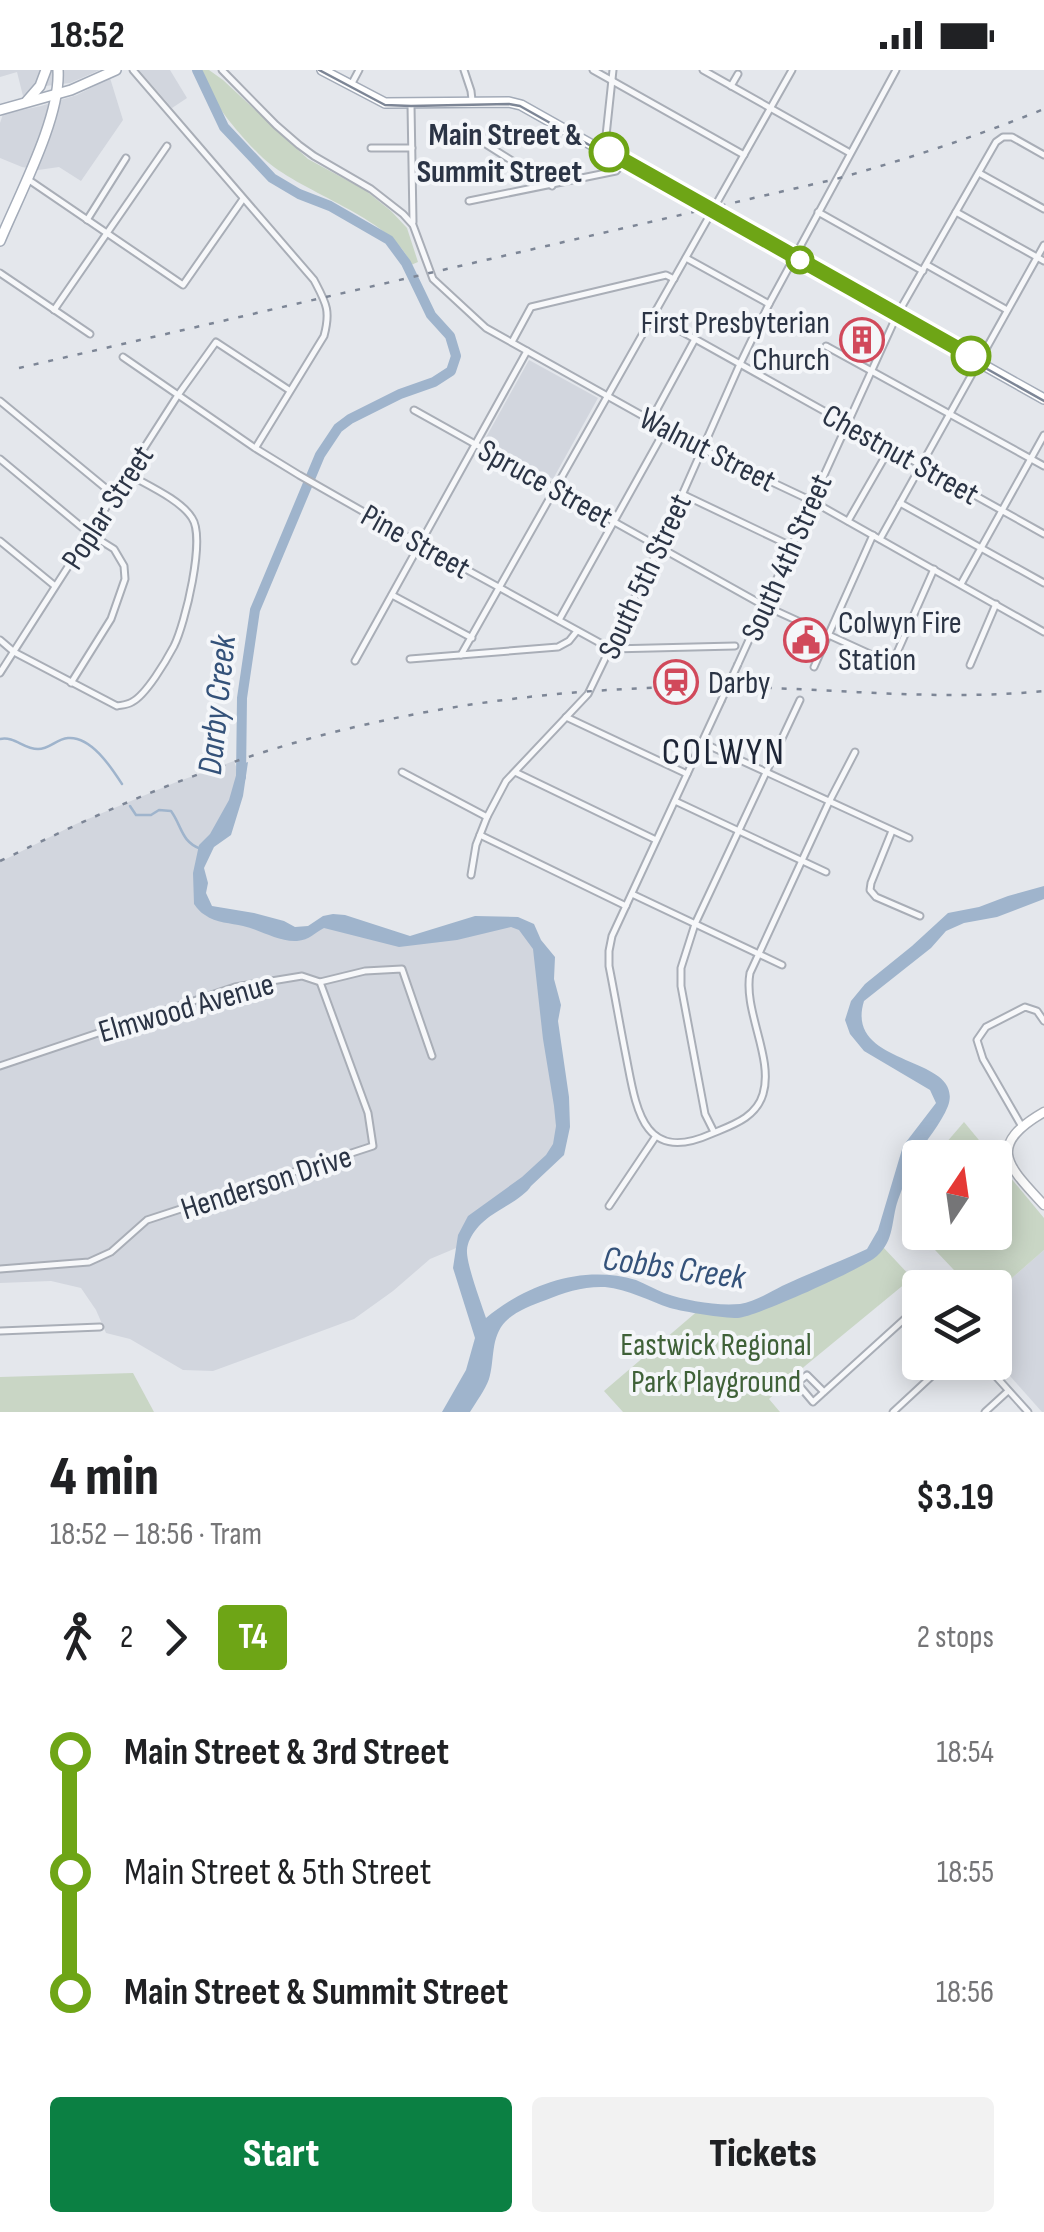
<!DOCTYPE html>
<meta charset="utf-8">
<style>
body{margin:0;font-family:"Sofia Sans Condensed",sans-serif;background:#f2f2f2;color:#202124;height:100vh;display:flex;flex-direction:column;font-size:38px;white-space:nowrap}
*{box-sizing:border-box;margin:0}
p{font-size:32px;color:#757577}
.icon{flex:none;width:55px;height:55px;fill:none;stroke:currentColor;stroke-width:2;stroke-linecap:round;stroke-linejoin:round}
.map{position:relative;height:1342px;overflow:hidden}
.sheet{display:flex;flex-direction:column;background:#fff;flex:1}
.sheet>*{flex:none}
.badge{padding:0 20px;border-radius:8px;font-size:35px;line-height:65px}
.needle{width:65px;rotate:13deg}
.controls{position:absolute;left:902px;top:1070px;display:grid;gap:20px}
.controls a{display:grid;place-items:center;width:110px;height:110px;border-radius:10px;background:#fff;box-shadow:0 5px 25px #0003;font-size:50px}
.map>.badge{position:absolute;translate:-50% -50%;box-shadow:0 0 0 5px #fff}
.legs{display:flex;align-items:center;gap:15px;height:110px;padding:0 50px;font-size:32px}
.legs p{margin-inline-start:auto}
.summary{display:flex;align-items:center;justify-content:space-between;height:170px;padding:0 50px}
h1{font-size:55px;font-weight:800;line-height:75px}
.action{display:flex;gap:20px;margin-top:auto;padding:20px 50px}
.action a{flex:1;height:115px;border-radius:10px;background:#0b8043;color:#fff;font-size:40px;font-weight:800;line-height:115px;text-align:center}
.action a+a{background:#f2f2f2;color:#202124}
ul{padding:0 50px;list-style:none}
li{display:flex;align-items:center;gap:35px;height:120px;font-size:38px}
li i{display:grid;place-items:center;width:15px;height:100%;margin:0 12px;background:currentColor}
li i::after{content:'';width:25px;height:25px;margin:-12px;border:8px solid;border-radius:50%;background:#fff}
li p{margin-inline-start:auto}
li:first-child i{background:linear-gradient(#0000 50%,currentColor 0)}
li:last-child i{background:linear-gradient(currentColor 50%,#0000 0)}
.status{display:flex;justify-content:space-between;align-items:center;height:70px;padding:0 50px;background:#fff;direction:ltr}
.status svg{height:28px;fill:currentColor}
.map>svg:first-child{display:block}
.built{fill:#d2d6de}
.green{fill:#c9d6c5}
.water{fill:#9fb4cc}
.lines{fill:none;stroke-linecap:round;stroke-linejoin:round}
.stream{stroke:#9fb4cc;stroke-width:2.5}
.river{stroke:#9fb4cc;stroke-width:10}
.street-casing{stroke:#a9aeb7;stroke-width:9}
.secondary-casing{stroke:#a9aeb7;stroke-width:11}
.primary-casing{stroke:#a3abb8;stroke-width:12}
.street{stroke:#f7f8fa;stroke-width:5}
.secondary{stroke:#fff;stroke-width:8}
.primary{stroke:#fff;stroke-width:9}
.tram{stroke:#7d8696;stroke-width:2.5}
.rail{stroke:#7d8696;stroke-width:2.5;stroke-dasharray:5 10;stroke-linecap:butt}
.street-bridge-casing{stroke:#a9aeb7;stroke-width:9;stroke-linecap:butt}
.street-bridge{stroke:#f7f8fa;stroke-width:5}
.line-1-casing{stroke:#fff;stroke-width:22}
.line-1{stroke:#6ea516;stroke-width:15}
.stop-1-dot{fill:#fff;stroke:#6ea516;stroke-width:5}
.labels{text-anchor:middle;stroke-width:8;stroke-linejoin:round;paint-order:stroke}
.stop-label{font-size:32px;font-weight:bold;fill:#2b3445;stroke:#f4f6f9;text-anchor:end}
.poi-label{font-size:32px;fill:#2b3445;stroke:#f4f6f9;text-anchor:start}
.street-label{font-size:32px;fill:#2b3445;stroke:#f4f6f9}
.park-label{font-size:32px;fill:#3f6138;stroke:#f4f6f9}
.water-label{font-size:35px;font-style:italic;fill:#34527a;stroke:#f4f6f9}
.quarter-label{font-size:38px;letter-spacing:2.5px;fill:#1d2536;stroke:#f4f6f9}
</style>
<div class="status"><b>18:52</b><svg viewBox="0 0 49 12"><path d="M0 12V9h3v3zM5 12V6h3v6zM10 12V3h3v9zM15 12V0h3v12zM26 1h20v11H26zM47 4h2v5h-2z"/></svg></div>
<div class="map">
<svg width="1044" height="1342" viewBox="0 0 1044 1342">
<rect width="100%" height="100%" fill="#e4e7ec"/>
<g class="built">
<path d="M0,0H100L70,13L37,17L23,26L17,2L0,7Z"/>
<path d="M139,0H170L187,28L172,38Z"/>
<path d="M110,8L123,50L81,111L59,97L38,100L22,97L0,88V53L3,44L41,36L77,25Z"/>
<path d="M529,290L598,328L553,409L484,371Z"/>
<path d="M234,691L241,711L202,797L208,842L283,862L337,851L411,869L514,856L532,860L562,1062L549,1089L474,1146L461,1176L430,1189L393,1221L354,1249L213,1301L183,1300L130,1269L106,1263L96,1240L81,1218L51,1211L0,1213V792L76,754L174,713Z"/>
<path d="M1044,1180V1342H1042L995,1289V1223Z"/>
</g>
<g class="green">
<path d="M202,0H209L223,10L308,89L365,120L391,141L407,158L418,192L411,195C396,149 300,123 263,88C251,77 226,49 218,35C211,25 207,12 202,0Z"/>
<path d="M964,1052L993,1087H934Z"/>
<path d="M995,1089L1044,1148V1180L995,1223V1218L970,1217L902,1145L920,1111V1162H995Z"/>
<path d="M883,1177L912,1208L805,1296L769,1329L780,1342H623L604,1321L700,1239L749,1244Z"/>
<path d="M133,1303L154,1342H0V1307Z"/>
</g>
<path class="water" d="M248,692L243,726L231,765L214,777L204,798L208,813L206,823L212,836L254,843L284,851L295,857L308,856L323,846L333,844L345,845L410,866L475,846L518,847L534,854L541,870L555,887L554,909L561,935L558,951L569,1027L570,1057L564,1085L531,1116C526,1125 505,1137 495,1143C483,1150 468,1165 467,1180C466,1193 481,1233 486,1248C527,1214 583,1194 636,1210C646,1214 654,1219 664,1223C687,1231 716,1236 740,1234C754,1232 770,1222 782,1216C810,1203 839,1192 867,1179L878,1160L903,1076L936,1033L930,1020L864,981L850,964L845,950L851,931L865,914L912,876L948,843L979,837L1008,826L1044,816V829L997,847L964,853L946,861L931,878L864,931C843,999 966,984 948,1036C941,1054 925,1071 916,1088C909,1101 903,1116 898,1130C891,1150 895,1170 877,1186C864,1198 755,1247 738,1248C722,1248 685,1242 670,1238C649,1231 628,1219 605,1217C585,1216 564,1222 546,1230C532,1235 516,1241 506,1251C490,1267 495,1290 489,1309C485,1320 476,1332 470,1342H442L466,1300L475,1268L453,1198L458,1165L468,1146L522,1107L546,1085L553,1074L556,1056L554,1036L543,969L533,879L519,860L511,857L457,870L399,877L324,858C314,863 310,870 297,871C278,872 261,860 243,856C231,853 216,853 205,845C201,843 197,838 194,834L193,803L199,775L210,764L229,730L239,695Z"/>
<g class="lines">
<g class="stream">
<path d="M0,669C15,666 23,679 38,679C50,679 56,669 68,668C91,666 111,697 122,714"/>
<path d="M130,736L136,745H151L159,740L171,741C182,756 181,772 201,779"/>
</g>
<path class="river" d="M197,0L224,57L272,108L299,124L330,136L389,170L406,193L431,245L450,266L456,286L451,301L434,312L400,324L350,349L338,358L320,385L255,540L242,628L241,707"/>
<g class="street-casing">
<g id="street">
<path d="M133,0L314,210C326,233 331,240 324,266L256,377"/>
<path d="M222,0L276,55L299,75L314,86L371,119L403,144L413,155L433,209L486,258L702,379L812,431L1044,562"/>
<path d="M464,0L471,21L472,30"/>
<path d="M593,0L744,85"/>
<path d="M703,0L850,83"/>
<path d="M351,15L359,0"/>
<path d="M731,16L738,4"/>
<path d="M411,35L413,152"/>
<path d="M487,75L552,116"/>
<path d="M371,78H412"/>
<path d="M602,81L605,75L613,0"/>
<path d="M979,103L1044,139"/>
<path d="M29,110L183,215L243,129"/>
<path d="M469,131L616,101L623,93"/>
<path d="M818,142L923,201"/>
<path d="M956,142L1044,191"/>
<path d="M87,150L126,88"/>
<path d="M686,188L769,234"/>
<path d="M927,195L1007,240"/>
<path d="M0,203L90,264"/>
<path d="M54,240L167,76"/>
<path d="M654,246L1044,464"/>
<path d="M512,272L531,237L666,205L674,209"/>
<path d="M826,276L1044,396"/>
<path d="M123,287L255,378L299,405L420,474L611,579L735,576"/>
<path d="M0,331L114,425"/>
<path d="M414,340L763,535L892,594L934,499"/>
<path d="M651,350L695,269"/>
<path d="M0,389L90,464L114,479L124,496L125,509L111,549L71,613"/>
<path d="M682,424L791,476"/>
<path d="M900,433L1044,513"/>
<path d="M848,451L890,378"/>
<path d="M880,469L1044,175"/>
<path d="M0,471L55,516"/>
<path d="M961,514L1044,365"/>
<path d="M392,525L472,568"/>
<path d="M559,550L666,358"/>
<path d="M0,570L14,582L117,636C122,635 127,635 132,632C146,625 166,591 174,576C185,554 206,468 192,448C181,430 147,415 128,404"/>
<path d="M461,585L792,0"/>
<path d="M410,589L558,577L569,571L577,561"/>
<path d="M355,591L527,281"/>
<path d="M738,594L897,245L996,72L1003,67H1012L1044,85"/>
<path d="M970,595L996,534"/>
<path d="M814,597L873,465"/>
<path d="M0,603L178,325L216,272L289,320"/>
<path d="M721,631L612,866L609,881V896C615,926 620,956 626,986C636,1037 642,1095 711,1064C732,1055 756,1048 763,1024C774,988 743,941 750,903L829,732L855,682"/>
<path d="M566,647L687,704"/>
<path d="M701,672L909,768"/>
<path d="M402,702L487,747"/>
<path d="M515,702L656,770"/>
<path d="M675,731L826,802"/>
<path d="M892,761L871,813L870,820L876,827L920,846"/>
<path d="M480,765L626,836"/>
<path d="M471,805L476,775L487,747L506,711L588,624L659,477L740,294L769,234L896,0"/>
<path d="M632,824L782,895"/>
<path d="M0,996L235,917L302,906L320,912L365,901L402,899L432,986"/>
<path d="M1021,1055L983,989L977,970L986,957L1025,937L1037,941L1044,951"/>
<path d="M714,1062L705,1044L681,916V898L695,854L800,630"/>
<path d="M609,1136L656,1066"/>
<path d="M0,1199L89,1192L111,1182L147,1150L373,1076L368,1043L320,912"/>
<path d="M917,1237L910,1227L914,1222L920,1223"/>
<path d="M0,1261L100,1257"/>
<path d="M983,1292L1028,1342"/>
<path d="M824,1322L807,1305L797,1313L813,1332L824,1322L920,1235"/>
<path d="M893,1342L947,1292"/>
<path d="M985,1342L1008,1321"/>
</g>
</g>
<g class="secondary-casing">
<path id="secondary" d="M1044,1042C985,1076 1008,1096 1044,1135"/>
</g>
<g class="primary-casing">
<g id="primary">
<path d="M322,0L385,33L509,32L521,35L1044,329"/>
<path d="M27,31L40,16L46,0"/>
<path d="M0,40L71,20L116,0"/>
<path d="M0,171C19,125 61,47 58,0"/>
</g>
</g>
<use href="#street" class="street"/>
<use href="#secondary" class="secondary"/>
<use href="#primary" class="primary"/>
<path class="tram" d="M319,0L385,35L411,36L509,34L520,36L1044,331"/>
<g class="rail">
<path d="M19,298L836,109C907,89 975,67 1044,39"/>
<path d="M0,791C73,756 145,722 222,696C369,644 526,620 682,617C802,614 923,633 1044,621"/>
</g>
<g class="street-bridge-casing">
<path id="street-bridge" d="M721,631L738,594"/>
</g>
<use href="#street-bridge" class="street-bridge"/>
</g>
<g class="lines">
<g class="line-1-casing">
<path id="line-1" d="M609,82L971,286"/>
</g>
<use href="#line-1" class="line-1"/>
</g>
<defs>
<g id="building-ring" transform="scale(2.25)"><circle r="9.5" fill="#f4f6f9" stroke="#d1495b" stroke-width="1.5"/><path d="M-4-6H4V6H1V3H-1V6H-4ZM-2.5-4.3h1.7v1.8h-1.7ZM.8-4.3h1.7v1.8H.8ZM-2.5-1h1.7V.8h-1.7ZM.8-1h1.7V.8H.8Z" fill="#d1495b"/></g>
<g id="civic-ring" transform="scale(2.25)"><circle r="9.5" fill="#f4f6f9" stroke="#d1495b" stroke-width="1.5"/><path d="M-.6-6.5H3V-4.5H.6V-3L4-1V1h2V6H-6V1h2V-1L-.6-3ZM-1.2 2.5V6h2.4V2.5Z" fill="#d1495b"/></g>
<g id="station-ring" transform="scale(2.25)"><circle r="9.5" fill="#f4f6f9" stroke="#d1495b" stroke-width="1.5"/><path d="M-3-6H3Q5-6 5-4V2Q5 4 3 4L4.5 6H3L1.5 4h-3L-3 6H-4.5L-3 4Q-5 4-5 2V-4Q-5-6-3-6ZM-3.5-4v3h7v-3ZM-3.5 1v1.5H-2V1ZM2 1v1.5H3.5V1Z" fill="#d1495b"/></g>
</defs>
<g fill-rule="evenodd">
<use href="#building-ring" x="862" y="270"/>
<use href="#civic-ring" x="806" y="570"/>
<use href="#station-ring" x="676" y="612"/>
</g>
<g class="stop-1-dot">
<circle cx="609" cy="82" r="18"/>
<circle cx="800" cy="190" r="12"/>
<circle cx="971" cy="286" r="18"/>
</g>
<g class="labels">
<g class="stop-label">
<text x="582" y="75">Main Street &amp;<tspan x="582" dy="37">Summit Street</tspan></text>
</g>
<g class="poi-label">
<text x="830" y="263" text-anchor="end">First Presbyterian<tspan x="830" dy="37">Church</tspan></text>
<text x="838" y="563">Colwyn Fire<tspan x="838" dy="37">Station</tspan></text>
<text x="708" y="623">Darby</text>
</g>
<g class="street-label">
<text transform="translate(708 379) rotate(27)" y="11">Walnut Street</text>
<text transform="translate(901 384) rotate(29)" y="11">Chestnut Street</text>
<text transform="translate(546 413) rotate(29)" y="11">Spruce Street</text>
<text transform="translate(107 437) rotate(-57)" y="11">Poplar Street</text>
<text transform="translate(416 471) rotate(29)" y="11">Pine Street</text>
<text transform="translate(786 487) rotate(-66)" y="11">South 4th Street</text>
<text transform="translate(644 506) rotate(-65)" y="11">South 5th Street</text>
<text transform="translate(186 937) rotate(-16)" y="11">Elmwood Avenue</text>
<text transform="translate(266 1112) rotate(-18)" y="11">Henderson Drive</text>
</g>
<g class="park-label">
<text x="716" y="1285">Eastwick Regional<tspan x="716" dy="37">Park Playground</tspan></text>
</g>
<g class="water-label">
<text transform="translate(216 635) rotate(-84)" y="12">Darby Creek</text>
<text transform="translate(674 1197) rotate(8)" y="12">Cobbs Creek</text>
</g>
<g class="quarter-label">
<text x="724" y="694">COLWYN</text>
</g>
</g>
</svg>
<div class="controls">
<a><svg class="needle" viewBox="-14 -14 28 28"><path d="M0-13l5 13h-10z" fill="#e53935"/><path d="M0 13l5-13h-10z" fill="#757577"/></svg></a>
<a><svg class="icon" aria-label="layers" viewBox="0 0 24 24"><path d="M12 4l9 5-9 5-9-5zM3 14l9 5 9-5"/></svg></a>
</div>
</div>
<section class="sheet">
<div class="summary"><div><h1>4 min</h1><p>18:52 – 18:56 · Tram</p></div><b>$3.19</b></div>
<div class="legs"><svg class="icon" aria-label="walk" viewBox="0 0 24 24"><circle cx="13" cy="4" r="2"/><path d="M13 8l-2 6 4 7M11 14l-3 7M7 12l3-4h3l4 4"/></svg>2<svg class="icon" aria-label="forward" viewBox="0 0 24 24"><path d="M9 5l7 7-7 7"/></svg><b class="badge" style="background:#6ea516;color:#fff">T4</b><p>2 stops</p></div>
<ul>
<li><i style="color:#6ea516"></i><b>Main Street &amp; 3rd Street</b><p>18:54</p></li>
<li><i style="color:#6ea516"></i><span>Main Street &amp; 5th Street</span><p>18:55</p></li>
<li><i style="color:#6ea516"></i><b>Main Street &amp; Summit Street</b><p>18:56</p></li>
</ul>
<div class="action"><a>Start</a><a>Tickets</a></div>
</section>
